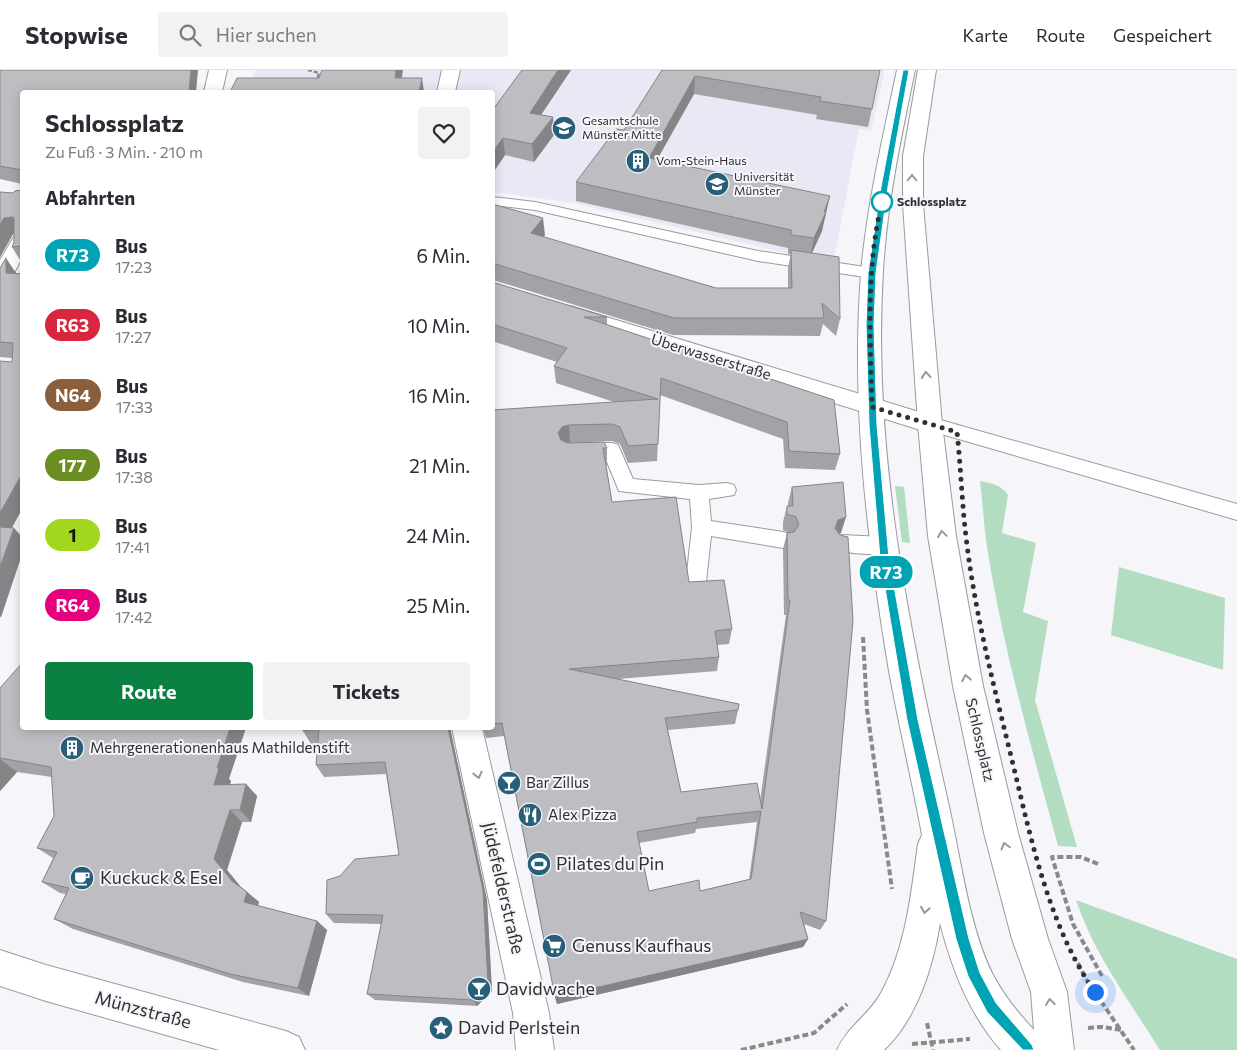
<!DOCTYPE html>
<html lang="de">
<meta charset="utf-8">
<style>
body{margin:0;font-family:Commissioner,sans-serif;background:#f2f2f3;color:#2b2b33;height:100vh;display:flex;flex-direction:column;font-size:19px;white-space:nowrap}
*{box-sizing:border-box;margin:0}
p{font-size:16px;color:#7c7c81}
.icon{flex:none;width:28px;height:28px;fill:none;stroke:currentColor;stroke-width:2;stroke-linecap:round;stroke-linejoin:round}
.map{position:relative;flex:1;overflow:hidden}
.details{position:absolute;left:20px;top:20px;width:475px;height:640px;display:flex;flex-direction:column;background:#fff;border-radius:5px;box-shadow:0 2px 12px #0003}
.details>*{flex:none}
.badge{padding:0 10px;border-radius:16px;font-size:18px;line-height:32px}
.you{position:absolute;width:25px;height:25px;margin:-12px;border:4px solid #fff;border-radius:50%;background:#1a73e8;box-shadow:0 0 0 8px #1a73e833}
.map>.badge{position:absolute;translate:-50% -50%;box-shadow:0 0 0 2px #fff}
h2{padding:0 25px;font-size:19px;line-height:45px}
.round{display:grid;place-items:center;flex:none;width:52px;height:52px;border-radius:5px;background:#f2f2f3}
.head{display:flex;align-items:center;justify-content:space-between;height:85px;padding:0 25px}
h1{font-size:24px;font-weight:700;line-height:38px}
.action{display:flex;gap:10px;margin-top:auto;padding:10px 25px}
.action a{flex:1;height:58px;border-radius:5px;background:#0b8043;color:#fff;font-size:20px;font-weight:700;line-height:58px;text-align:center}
.action a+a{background:#f2f2f3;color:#2b2b33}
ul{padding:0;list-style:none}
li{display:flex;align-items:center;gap:15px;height:70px;padding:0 25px}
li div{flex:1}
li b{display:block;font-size:19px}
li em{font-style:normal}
li .badge{min-width:55px;font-weight:700;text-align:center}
header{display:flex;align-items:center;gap:30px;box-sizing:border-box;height:70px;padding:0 25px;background:#fff;border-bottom:1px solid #e1e1e2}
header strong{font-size:24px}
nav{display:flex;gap:28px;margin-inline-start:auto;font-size:18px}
.search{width:350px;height:45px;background:#f2f2f3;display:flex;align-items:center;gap:12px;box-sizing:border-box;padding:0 18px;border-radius:5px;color:#7c7c81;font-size:19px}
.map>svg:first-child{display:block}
.built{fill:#e8e9f5}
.green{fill:#b2ddc1}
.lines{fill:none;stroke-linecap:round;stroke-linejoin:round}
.service-casing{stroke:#9b9b9f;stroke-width:2}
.pedestrian-casing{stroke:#9b9b9f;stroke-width:2}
.minor-casing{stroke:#9b9b9f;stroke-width:2}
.secondary-casing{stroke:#9b9b9f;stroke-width:2}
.path-far1{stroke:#8a8a8d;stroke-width:2.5;stroke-dasharray:4 2;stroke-linecap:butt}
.path{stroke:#8a8a8d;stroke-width:4;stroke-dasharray:6 3;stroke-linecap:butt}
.service{fill:#fff;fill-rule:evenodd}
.pedestrian{fill:#fff;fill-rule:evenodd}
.minor{fill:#fff;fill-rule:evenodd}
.secondary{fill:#fff;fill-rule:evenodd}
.wall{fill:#a3a3a7;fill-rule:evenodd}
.shaded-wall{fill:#858588}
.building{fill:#bebec2;stroke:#858588;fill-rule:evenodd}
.oneway{stroke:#989898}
.line{fill:#00a3b4;stroke:#fff}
.walk{stroke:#303031;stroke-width:5;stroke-dasharray:0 9}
.stop-dot{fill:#fff;stroke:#00a3b4;stroke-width:2.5}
.labels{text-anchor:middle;stroke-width:4;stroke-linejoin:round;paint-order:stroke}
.far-poi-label{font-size:12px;fill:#303031;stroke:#f5f5fa;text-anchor:start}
.far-stop-label{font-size:12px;font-weight:bold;fill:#303031;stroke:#f5f5fa;text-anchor:start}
.street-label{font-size:15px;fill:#303031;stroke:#f5f5fa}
.poi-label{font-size:15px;fill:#303031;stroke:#f5f5fa;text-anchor:start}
.near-poi-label{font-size:18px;fill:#303031;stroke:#f5f5fa;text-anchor:start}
.near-street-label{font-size:18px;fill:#303031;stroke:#f5f5fa}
</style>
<header>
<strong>Stopwise</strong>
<div class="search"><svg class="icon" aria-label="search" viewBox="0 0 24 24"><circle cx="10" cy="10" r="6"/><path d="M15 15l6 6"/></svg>Hier suchen</div>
<nav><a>Karte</a><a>Route</a><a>Gespeichert</a></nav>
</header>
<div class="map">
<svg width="1237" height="980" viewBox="0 0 1237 980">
<rect width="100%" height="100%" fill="#f5f5fa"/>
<path class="built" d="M255,0H885L871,61L859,59L833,194L573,133L493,122L492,22H248L253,11Z"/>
<g class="green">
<path d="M980,411C991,413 1002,415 1008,425L1002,463L1036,473L1023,542L1048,551L1035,630L1077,777L1058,776C1032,679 1004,582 988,483C984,459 983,435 980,411Z"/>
<path d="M895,416L904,417L910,473L902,472Z"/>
<path d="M1119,497L1225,528L1223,600L1111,565Z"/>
<path d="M1076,830L1237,889V980H1160C1130,932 1094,884 1076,830Z"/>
</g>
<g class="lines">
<g class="service-casing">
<g id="service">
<path d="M492,127L535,132L758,181L872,198L878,199L880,203L878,207L872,208L758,191L535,140L492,135Z"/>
<path d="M930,347L1237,434V450L924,359L921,354L924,349Z"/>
<path d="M579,373H612L618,375L633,409L699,415L727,413L734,415L736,420L734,425L709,429L711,451L783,462L790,464L793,470L790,476L783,478L711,466L706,512L703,518L696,520L689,518L686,512L692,457L690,429L619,421L605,387H579L573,385L570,380L573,375Z"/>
<path d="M842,465L883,467L890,469L893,475L890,481C875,486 850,484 835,479L832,473L835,467Z"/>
</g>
</g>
<g class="pedestrian-casing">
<path id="pedestrian" d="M442,0H460L455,22H437Z"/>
</g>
<g class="minor-casing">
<g id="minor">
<path d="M209,0H227L222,22H204Z"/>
<path d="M22,164V188L8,214L0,216V190L15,165Z"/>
<path d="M570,236L939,348L942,354L939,360L930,363L562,248L559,243L562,238Z"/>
<path d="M452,658H482L549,943L554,980H516L513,943Z"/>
</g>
</g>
<g class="secondary-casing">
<g id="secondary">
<path d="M897,0H915C901,67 887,133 883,201C872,380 909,558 948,732C960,784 969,858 993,905C1004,926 1018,943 1034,960L1031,922L1012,869L984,763L953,616L928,466L918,354L903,134V86L918,0H936L923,86V134L942,354L956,466L983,616L1018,763L1048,869L1067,922L1074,980H1001C969,944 952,899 940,853C933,897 917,949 884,980H837C847,957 869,945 881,923C906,878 911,824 918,774L922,765C912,710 899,656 889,601C867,470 851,336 861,203C867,134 883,67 897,0Z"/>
<path d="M0,880L46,895L286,961L299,967L305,980H219L46,931L0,916Z"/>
</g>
</g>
<path class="path-far1" d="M308,0L319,3L317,10"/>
<g class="path">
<path d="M863,567L867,640L892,819"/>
<path d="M1098,794L1081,787H1052L1073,854L1102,906"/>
<path d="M1078,893L1086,909L1134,980"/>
<path d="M927,953L933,980"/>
<path d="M1088,958L1102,957L1122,960"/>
<path d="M912,974L970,969"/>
<path d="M741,980L814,963L847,934"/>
</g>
<use href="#service" class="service"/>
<use href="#pedestrian" class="pedestrian"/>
<use href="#minor" class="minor"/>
<use href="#secondary" class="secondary"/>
</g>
<g class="wall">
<path d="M0,0L22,22V114L0,109Z"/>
<path d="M522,0H571L541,45L553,47L554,65L534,92L505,85L492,104V41Z"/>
<path d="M662,0H880L868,57L816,49L817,45L694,24L657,89L826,145L824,150L822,161L812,183L840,249L836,266L823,254L820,266L673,265L493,210L492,134L545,165L543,167L716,218H788V197L791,184H788V178L576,131V112L624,60Z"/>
<path d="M22,120V193L12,177L14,172V164H13L0,187V122L13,123Z"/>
<path d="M0,198L16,203L22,204V439L12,458L22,467V484L1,547H0V291L12,292V288L0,287Z"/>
<path d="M492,212L607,247V255L834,330L840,384L835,400L785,398L783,369L660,325L657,391L628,393L620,374L612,371L568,373L607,378V395H606L612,432L689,512L732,559L729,574L717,575L719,587L717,601L618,609L738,640L735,654L668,660L681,722L760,731L786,545H784L783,479L787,463H790L783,460V452L787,436H788V433L792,417L841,463L839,464L826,851L820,860L804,854L808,869L803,877L557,934L555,927L504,666L486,668L483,658H492V340L614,332L556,313L554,296L557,292L492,271ZM757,752L749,810L700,821H649L639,773L695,763L696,759Z"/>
<path d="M0,618L229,709L231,711L230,714H246L257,726L251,752H242L227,800L241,817L259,832L258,836L317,851L327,860L309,926L243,912L73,859L54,849L66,824L60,823L42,812L53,788L37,778L54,746L52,707L17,702L0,721Z"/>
<path d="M303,658H451H450L487,830L492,921L477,936L375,930L367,924L382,854L334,853L326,844L399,785L386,704L324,707L316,695L318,673L311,674L303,661Z"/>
</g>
<g class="shaded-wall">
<path d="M191,0H198L196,22H189Z"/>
<path d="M396,0H403L400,22L395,8Z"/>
<path d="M558,0H571L531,60L530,43Z"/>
<path d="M695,6L694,24L648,106L649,88Z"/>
<path d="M422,8L424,22H419Z"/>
<path d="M553,47L554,65L534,92L532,74Z"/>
<path d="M503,68L505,85L492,104V83Z"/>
<path d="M830,126L822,161L810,187L814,168Z"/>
<path d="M12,147L22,162L13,164L0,187V155L4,148Z"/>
<path d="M543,148L545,165L532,181L531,163Z"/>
<path d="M6,188L16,203H6Z"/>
<path d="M569,355L570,372L563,374L558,363L562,357Z"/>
<path d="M22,404V439L4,471L0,467V443Z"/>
<path d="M846,447L841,463L833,466L830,474L838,450Z"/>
<path d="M14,458L22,467V484L1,547L0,546V497Z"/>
<path d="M230,658H246L229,709L231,711L226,727L214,715L217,698Z"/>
<path d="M448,658H451H450L487,830L492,921L477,936L473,930Z"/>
<path d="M0,689L17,702L0,721Z"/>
<path d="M246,714L257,726L251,752L240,740Z"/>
<path d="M230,740L242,752L227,800L244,821L232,811L214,789Z"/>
<path d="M247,822L259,832L256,842L244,832Z"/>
<path d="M317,851L327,860L309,926L298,918Z"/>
<path d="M808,869L803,877L557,934L555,927Z"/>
</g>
<g class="building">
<path d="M0,0H191L189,22H22V100L0,96Z"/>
<path d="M322,0H396L395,8H422L419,22H230L237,8H319Z"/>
<path d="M522,0H558L530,43L553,47L532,74L503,68L492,83V41Z"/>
<path d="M662,0H880L872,39L820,31L821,27L695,6L649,88L830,126L824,142H826L814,168L791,165V160L576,112L616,59L624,60Z"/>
<path d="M22,120V176L12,177L14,172V148L12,147L4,148L0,155V122L13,123L15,121Z"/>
<path d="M492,134L543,148L531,163L716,218H792L791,180L839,187L840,249L822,233L824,248H674L492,193Z"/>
<path d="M6,188V203L22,204V404L0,443V291L12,292L13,273L0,272V198Z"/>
<path d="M492,212L607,247H584L834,330L840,384L789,381L787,352L661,308L658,374L628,376L620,357L612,354L569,355L562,357L558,363L561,370L568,373L604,372L607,378H603L612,432L676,427L689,512L724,510L732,559L715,561L719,587L569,599L739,634L738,640L665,648L681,722L757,713L762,739L790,530H788L787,463L794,462L799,455L796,447L787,444V436H793L792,417L843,412L846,447L838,450L835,458L840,465L848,467L853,551L826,851L800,842L808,869L555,927L502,653L492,654V340L658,329L554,296L567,278L492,254ZM761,741L751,809L700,821L699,810L649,821L637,762L697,752V748Z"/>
<path d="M0,457L14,458L0,497Z"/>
<path d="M22,593V658H230L217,698H219L214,715L246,714L240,740H230L214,789L232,811L247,822L244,832L317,851L298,918L230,904L54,849L69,818L42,812L57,782L37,778L54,746L51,697L0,688V618Z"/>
<path d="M303,658H448L483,820L488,914L473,930L367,924L383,845L326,844L327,810L340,806L355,789L399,785L385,692L316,695L319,659L303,661Z"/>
</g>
<defs><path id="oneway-chevron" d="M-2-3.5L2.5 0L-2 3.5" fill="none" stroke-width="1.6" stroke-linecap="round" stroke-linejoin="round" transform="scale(1.25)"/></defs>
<g class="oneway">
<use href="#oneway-chevron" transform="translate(912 108) rotate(-90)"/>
<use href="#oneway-chevron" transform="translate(926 305) rotate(-95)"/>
<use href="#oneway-chevron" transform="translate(942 464) rotate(-98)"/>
<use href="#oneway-chevron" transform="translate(966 608) rotate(-101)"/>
<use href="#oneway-chevron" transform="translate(478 705) rotate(77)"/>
<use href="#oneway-chevron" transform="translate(1005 776) rotate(-105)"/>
<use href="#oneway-chevron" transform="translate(925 840) rotate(99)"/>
<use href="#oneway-chevron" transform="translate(1050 932) rotate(-97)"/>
</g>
<path class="line" d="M903,0H909L888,117L876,203L874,255L877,355L889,488L918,650L969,869L980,903L996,933L1032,975L1034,980H1023L987,942L968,906L956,869L907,650L880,488L869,355L866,255L868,203L881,117Z"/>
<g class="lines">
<path class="walk" d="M882,132C866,196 870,270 872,337L957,362C961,399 962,437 967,475C977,556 999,635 1018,715C1034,783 1054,865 1095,922"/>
</g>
<defs>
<g id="school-disc" transform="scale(1.25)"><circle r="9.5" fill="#275f79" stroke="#f5f5fa"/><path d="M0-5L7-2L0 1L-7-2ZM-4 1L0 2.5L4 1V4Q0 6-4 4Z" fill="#fff"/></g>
<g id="building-disc" transform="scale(1.25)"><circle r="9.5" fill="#275f79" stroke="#f5f5fa"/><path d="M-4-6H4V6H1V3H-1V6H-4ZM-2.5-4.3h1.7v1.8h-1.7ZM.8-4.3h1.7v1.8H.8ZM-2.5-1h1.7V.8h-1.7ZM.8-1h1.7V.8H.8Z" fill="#fff"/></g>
<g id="university-disc" transform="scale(1.25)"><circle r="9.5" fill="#275f79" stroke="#f5f5fa"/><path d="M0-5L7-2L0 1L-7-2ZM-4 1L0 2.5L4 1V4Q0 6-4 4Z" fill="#fff"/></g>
<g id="bar-disc" transform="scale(1.25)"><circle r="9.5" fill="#275f79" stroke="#f5f5fa"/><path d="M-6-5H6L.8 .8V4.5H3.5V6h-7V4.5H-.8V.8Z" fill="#fff"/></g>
<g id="restaurant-disc" transform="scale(1.25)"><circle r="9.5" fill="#275f79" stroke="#f5f5fa"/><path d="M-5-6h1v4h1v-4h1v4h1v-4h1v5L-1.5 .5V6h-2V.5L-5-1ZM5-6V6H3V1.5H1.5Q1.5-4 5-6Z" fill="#fff"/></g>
<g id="stadium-disc" transform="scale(1.25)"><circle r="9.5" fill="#275f79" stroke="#f5f5fa"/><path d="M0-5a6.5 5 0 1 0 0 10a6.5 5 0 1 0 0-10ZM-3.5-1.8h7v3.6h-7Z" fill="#fff"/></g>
<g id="cafe-disc" transform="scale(1.25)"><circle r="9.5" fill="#275f79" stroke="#f5f5fa"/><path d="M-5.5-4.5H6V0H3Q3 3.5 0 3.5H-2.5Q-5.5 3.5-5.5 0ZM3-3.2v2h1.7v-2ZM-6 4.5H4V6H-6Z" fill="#fff"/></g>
<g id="supermarket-disc" transform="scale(1.25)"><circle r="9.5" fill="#275f79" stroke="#f5f5fa"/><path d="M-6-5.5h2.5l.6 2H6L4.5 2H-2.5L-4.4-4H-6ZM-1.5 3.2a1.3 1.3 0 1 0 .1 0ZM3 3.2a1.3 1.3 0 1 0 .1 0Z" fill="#fff"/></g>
<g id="sight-disc" transform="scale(1.25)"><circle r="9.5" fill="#275f79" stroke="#f5f5fa"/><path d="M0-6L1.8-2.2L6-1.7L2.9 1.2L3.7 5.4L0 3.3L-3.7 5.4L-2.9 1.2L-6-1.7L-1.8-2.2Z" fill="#fff"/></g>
</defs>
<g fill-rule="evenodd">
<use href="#school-disc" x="564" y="58"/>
<use href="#building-disc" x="638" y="91"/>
<use href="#university-disc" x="717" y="114"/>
<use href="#building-disc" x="72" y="678"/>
<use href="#bar-disc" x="509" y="713"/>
<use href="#restaurant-disc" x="530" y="745"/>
<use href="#stadium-disc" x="539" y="794"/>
<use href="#cafe-disc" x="82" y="808"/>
<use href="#supermarket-disc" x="554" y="876"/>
<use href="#bar-disc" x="479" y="919"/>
<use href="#sight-disc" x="441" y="958"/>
</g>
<circle class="stop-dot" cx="882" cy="132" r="10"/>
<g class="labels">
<g class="far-poi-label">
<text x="582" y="55">Gesamtschule<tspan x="582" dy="14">Münster Mitte</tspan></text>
<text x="656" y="95">Vom-Stein-Haus</text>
<text x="734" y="111">Universität<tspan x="734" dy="14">Münster</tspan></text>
</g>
<g class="far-stop-label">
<text x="897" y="136">Schlossplatz</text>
</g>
<g class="street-label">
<text transform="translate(711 287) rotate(17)" y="5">Überwasserstraße</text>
<text transform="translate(980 670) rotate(77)" y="5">Schlossplatz</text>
</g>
<g class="poi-label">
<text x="90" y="683">Mehrgenerationenhaus Mathildenstift</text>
<text x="526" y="718">Bar Zillus</text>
<text x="548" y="750">Alex Pizza</text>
</g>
<g class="near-poi-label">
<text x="556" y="800">Pilates du Pin</text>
<text x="100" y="814">Kuckuck &amp; Esel</text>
<text x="572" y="882">Genuss Kaufhaus</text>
<text x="496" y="925">Davidwache</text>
<text x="458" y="964">David Perlstein</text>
</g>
<g class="near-street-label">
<text transform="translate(503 818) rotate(77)" y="6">Jüdefelderstraße</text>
<text transform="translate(143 940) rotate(15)" y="6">Münzstraße</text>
</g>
</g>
</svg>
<div class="you" style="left:1095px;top:922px"></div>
<b class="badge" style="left:886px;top:502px;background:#00a3b4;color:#fff">R73</b>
<section class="details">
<div class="head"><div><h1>Schlossplatz</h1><p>Zu Fuß · 3 Min. · 210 m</p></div><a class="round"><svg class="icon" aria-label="heart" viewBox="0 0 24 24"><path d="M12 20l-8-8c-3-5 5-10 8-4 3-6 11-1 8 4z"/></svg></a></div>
<h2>Abfahrten</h2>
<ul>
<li><span class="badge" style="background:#00a3b4;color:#fff">R73</span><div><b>Bus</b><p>17:23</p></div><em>6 Min.</em></li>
<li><span class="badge" style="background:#d7263d;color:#fff">R63</span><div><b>Bus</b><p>17:27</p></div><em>10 Min.</em></li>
<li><span class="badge" style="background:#8b5e3c;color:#fff">N64</span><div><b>Bus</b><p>17:33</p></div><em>16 Min.</em></li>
<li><span class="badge" style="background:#6b8e23;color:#fff">177</span><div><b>Bus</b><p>17:38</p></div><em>21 Min.</em></li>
<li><span class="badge" style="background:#a3d71d;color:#111">1</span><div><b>Bus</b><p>17:41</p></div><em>24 Min.</em></li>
<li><span class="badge" style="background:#e6007e;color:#fff">R64</span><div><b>Bus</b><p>17:42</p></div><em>25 Min.</em></li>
</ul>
<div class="action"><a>Route</a><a>Tickets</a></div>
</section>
</div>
